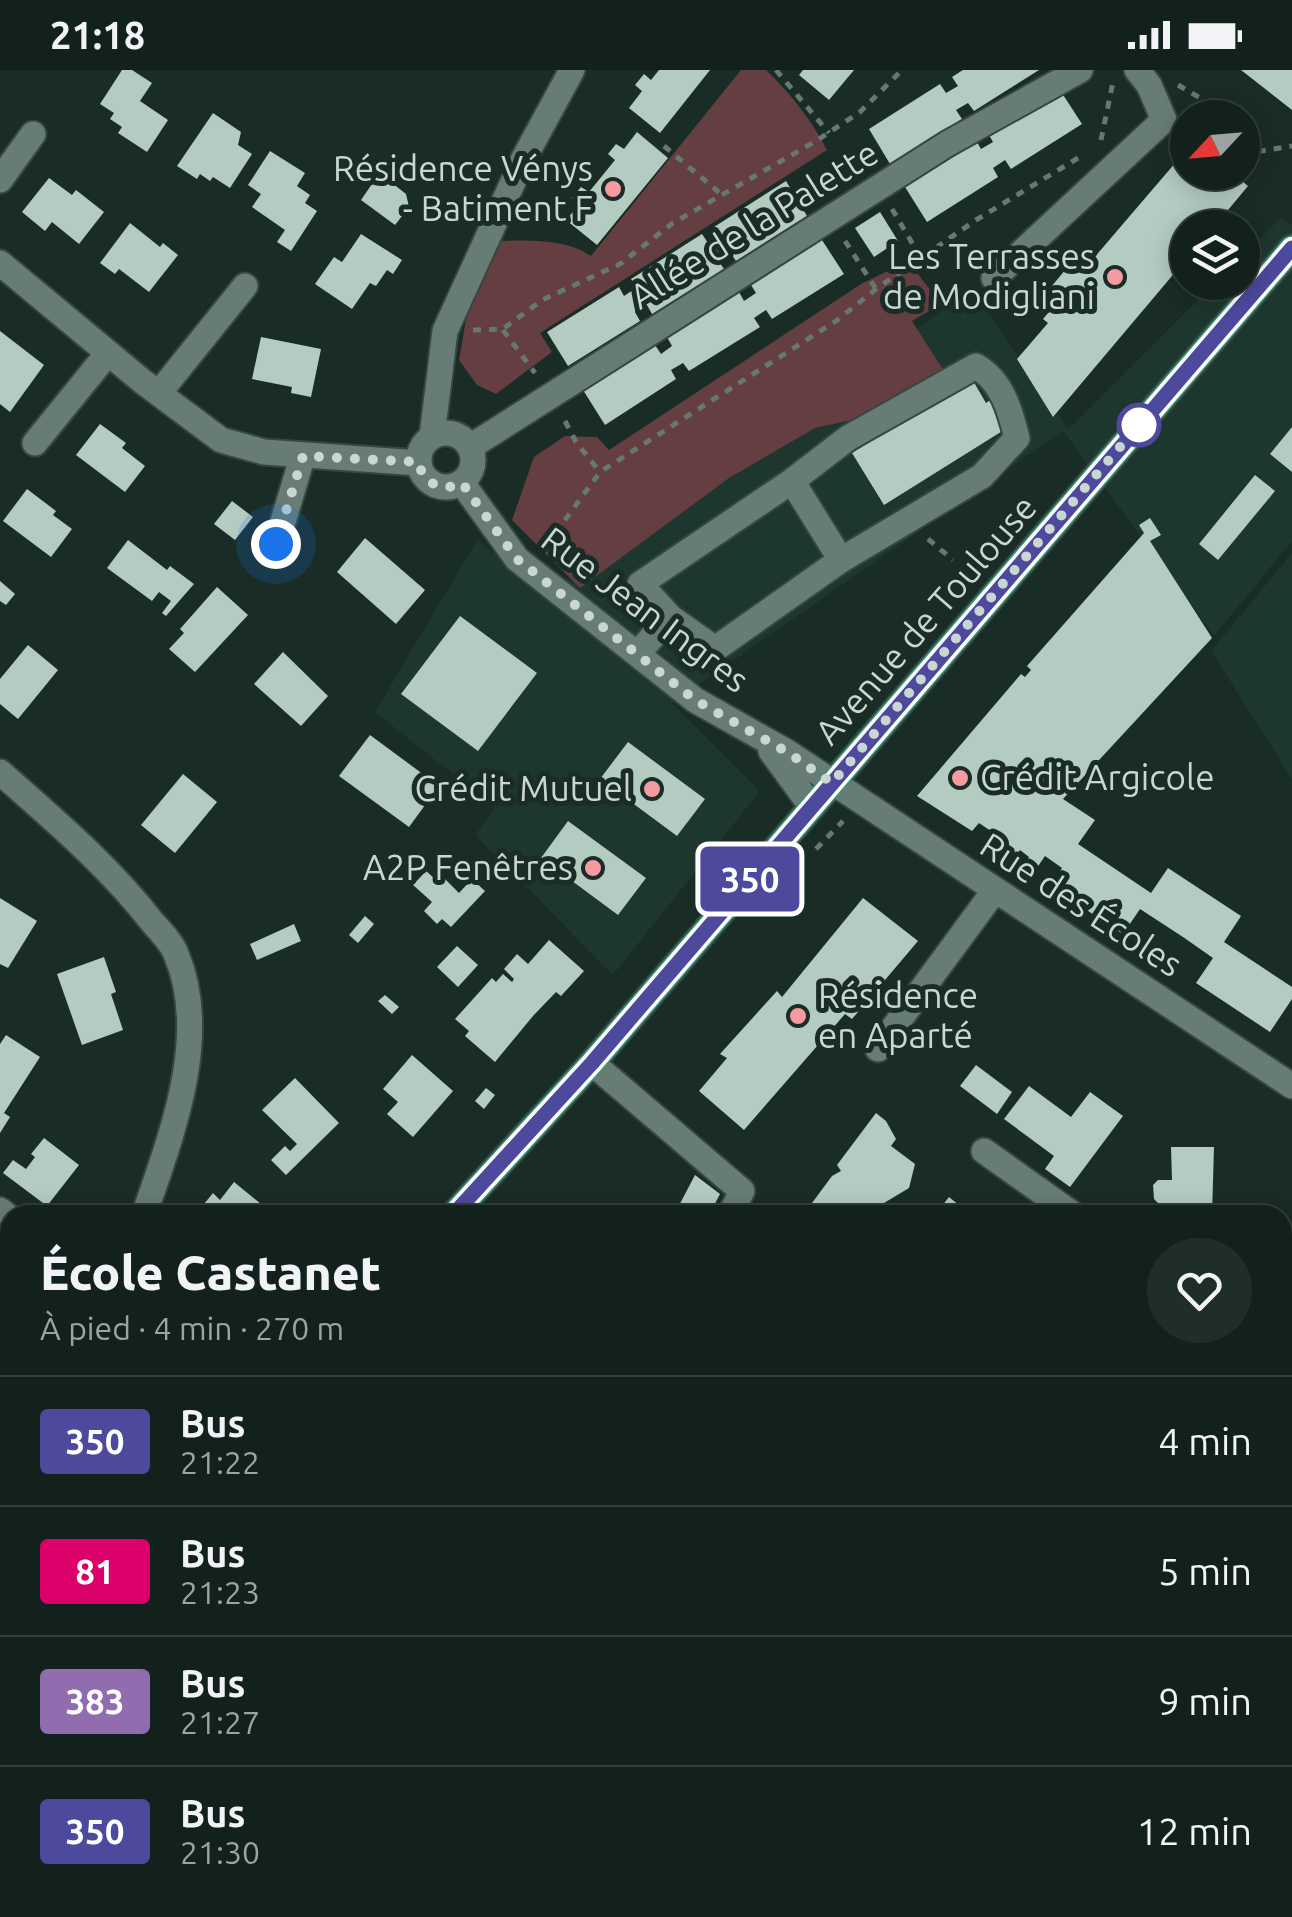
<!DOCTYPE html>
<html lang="fr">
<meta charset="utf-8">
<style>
body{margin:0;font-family:Ubuntu,sans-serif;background:#202e29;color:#f1f3f6;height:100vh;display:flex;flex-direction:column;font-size:38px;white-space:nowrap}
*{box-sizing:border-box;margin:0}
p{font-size:32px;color:#9da3a3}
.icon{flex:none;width:55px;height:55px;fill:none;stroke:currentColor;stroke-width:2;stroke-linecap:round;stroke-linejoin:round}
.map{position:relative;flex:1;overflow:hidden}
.panel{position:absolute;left:0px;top:1135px;width:1292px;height:712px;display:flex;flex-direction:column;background:#13211c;border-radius:30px 30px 0 0;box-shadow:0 5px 25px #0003,0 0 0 2px #323e3b}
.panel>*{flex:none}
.badge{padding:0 20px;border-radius:8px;font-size:35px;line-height:65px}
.needle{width:65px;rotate:244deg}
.buttons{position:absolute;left:1170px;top:30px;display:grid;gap:20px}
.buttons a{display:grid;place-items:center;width:90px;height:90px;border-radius:50%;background:#13211c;box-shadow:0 5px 25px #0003,0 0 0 2px #323e3b;font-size:50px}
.you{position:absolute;width:50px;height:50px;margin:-25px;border:8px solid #fff;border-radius:50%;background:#1a73e8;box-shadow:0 0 0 15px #1a73e833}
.map>.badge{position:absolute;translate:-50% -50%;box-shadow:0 0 0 5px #fff}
.round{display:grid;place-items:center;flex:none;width:105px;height:105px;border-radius:52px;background:#202e29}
.headline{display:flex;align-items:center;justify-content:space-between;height:170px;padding:0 40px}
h1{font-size:48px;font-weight:800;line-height:75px}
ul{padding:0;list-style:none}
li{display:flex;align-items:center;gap:30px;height:130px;padding:0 40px;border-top:2px solid #323e3b}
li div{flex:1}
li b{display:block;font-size:38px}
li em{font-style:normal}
li .badge{min-width:110px;font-weight:700;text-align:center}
.status{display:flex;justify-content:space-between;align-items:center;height:70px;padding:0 50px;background:#13211c;direction:ltr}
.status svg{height:28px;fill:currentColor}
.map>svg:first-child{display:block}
.built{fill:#1d372e}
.grass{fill:#643e40}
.building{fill:#b4cbc2}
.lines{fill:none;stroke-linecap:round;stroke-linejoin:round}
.minor-casing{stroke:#374641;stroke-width:29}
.major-casing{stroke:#374641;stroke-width:29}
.path{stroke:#677771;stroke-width:5;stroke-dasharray:8 8;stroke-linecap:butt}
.minor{stroke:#677c74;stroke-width:25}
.major{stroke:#36977e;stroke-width:25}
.line-casing{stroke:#fff;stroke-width:22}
.line{stroke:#4d499d;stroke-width:15}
.walk{stroke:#cad6d1;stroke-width:10;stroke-dasharray:0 18}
.poi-dot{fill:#f49aa0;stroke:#192c25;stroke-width:4}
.stop-dot{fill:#fff;stroke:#4d499d;stroke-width:5}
.labels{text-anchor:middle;stroke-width:10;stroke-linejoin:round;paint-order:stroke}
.poi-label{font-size:35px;fill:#cad6d1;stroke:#192c25;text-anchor:end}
.street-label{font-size:35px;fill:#cad6d1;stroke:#192c25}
</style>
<div class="status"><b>21:18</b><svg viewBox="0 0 49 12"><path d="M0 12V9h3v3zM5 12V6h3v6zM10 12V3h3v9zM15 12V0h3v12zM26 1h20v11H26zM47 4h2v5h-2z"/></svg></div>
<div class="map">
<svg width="1292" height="1847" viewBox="0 0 1292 1847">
<rect width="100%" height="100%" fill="#192c25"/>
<g class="built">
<path d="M1281,147L1292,155V471L1214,566L1063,361L672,633L760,721L613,905L475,765L495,738L375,642L477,470L547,523L972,219L1068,359L1215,213L1242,212L1243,185Z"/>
<path d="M1292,483V709L1211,581Z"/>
</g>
<g class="grass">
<path d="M741,0H766C791,24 811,49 827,80L540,263L552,282L496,324L477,315L459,290L469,232L498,171C527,170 567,169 591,186Z"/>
<path d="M908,191L941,234L912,251L944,301L865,347L815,358L729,408L580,518L512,450L534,387L565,366L597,367L609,380L861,214Z"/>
<path d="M944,1838H1095L1091,1847H969Z"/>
</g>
<g class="building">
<path d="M122,0H132L152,13L140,31L168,50L147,82L118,63L122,57L110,49L114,43L100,34Z"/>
<path d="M659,0H710L660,63L629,38L642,21L635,15L644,4L651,10Z"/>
<path d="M803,0H854L829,30L799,5Z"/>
<path d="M963,0H1039L974,41L968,33L956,40L962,49L890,94L869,59L940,14L946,23L958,16L952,7Z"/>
<path d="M1241,0H1292V40Z"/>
<path d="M1060,20L1082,54L1011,99L1005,90L993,98L998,107L927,152L905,117L977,72L981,79L993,72L989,65Z"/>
<path d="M213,43L241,62L238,75L252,84L230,118L213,107L210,111L200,104L197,109L177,96Z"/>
<path d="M637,62L668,88L597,175L566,150L580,134L572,128L581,117L589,122L615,90L608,84L616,74L624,79Z"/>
<path d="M1188,78V102H1231L1248,116L1213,158H1188V187L1053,347L1017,289L1048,253L1043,249L1062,226L1051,217L1076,187L1087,196Z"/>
<path d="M270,81L305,103L297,116L310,125L305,133L317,141L291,181L277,172L285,160L252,137L261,124L248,115Z"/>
<path d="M49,108L72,125L76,120L104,142L79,174L52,152L45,161L22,142Z"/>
<path d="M387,109L406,124L409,137L395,155L361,130L374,111Z"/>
<path d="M786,111L807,146L736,191L730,182L718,190L724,199L652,244L647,235L635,242L640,251L568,296L547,262L619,217L624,226L636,218L631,209L702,164L708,173L720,166L714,157Z"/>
<path d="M880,142L898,171L874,187L855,158Z"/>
<path d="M130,153L160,177L163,173L178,185L149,222L119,199L115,204L100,193Z"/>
<path d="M361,164L402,190L393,204L387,200L376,216L370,213L352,239L315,214L334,187L342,192Z"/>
<path d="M822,170L844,204L772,249L766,240L754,248L760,257L689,301L683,293L671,300L676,309L605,355L583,320L655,275L661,284L672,276L667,267L739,222L744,231L756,223L751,215Z"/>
<path d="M0,261L44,295L10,342L0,334Z"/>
<path d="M261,267L321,279L311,327L291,323L292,317L252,309Z"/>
<path d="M972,309L986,333L993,328L999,344L996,347L1004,360L884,435L852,383Z"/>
<path d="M100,354L126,373L122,378L145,396L125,422L76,385Z"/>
<path d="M1292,357V402L1270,384Z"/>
<path d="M1255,405L1275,421L1218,490L1199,474Z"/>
<path d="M27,419L56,441L53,445L72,459L51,487L3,451Z"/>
<path d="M232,431L253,447L235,470L214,454Z"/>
<path d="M1150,448L1161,465L1150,471L1212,568L1063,729L1095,750L1078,774L1151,823L1168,798L1241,846L1224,872L1292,917V929L1270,962L1196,913L1213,888L1183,867L1140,839L1123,864L1050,816L1062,798L1045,786L1034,802L1023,795L1029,787L1020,780L1014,789L990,771L994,763L979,753L972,761L917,726L1021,604L1025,607L1031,600L1027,596L1144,463L1139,455Z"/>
<path d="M365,468L425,520L396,554L337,502Z"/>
<path d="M128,470L167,500L170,496L194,514L166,546L162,543L171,531L159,522L152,531L107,498Z"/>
<path d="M0,511L15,524L6,535L0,531Z"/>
<path d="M217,517L248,545L195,602L169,579L184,563L180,559Z"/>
<path d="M460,546L537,603L478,681L401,624Z"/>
<path d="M28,575L58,600L18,649L0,634V609Z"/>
<path d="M283,582L328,626L301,656L254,614Z"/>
<path d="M370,665L439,716L409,757L339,706Z"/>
<path d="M628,672L705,729L677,766L600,709Z"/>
<path d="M183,704L217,732L175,783L141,755Z"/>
<path d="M568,751L646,808L618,845L541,788Z"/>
<path d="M426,801L434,808L439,803L459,823L472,809L485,821L451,857L442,849L437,854L424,841L432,832L413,815Z"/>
<path d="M0,828L37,851L8,898L0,894Z"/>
<path d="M863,828L918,871L852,949L845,944L744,1060L699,1021L727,988L720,984L777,921L782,927Z"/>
<path d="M365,846L374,854L358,873L349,865Z"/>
<path d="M294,854L301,871L257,890L250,874Z"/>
<path d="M549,870L584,901L561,926L556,922L533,946L495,992L465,966L469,961L455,949L492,908L496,912L503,904L512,912L514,909L504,899L517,884L528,894Z"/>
<path d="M457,876L478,895L458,917L437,897Z"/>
<path d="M104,887L116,922L111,924L123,960L82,975L57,904Z"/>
<path d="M385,925L399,937L392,944L378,931Z"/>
<path d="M6,965L40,987L4,1043L10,1047L0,1063V974Z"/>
<path d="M412,985L453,1021L413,1067L387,1044L398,1032L383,1019Z"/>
<path d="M976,995L1012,1022L997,1044L960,1016Z"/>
<path d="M295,1008L339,1053L286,1105L271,1090L285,1076L290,1081L297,1074L262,1040Z"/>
<path d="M1029,1016L1071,1047L1090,1022L1123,1046L1070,1117L1045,1099L1054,1086L1004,1049Z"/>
<path d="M486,1018L495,1025L484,1039L475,1031Z"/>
<path d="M876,1043L886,1051L896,1069L891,1076L915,1094L909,1118L864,1145H819L809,1137L832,1106L841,1101L837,1095Z"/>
<path d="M44,1068L79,1095L47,1136L3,1103L13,1090L26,1099L35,1087L31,1084Z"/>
<path d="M1171,1077H1214L1212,1145H1172V1133L1159,1134L1154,1129L1153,1115L1158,1110H1172Z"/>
<path d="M695,1105L720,1124L709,1145H674Z"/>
<path d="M234,1112L261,1134L252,1145H195L213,1123L220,1130Z"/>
<path d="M949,1127L971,1145H935Z"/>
<path d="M10,1213V1322L0,1332V1225Z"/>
<path d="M0,1462L10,1470V1562L0,1573Z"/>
<path d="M1282,1823L1292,1827V1847H1262L1264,1838H1282Z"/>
<path d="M20,1838H35L47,1847H12Z"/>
<path d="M240,1838H274L285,1847H231Z"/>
<path d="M400,1838H461L460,1840L475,1847H396Z"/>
<path d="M612,1838H696L692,1847H608Z"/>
<path d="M782,1838H851L848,1847H779Z"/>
</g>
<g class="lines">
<g class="minor-casing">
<g id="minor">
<path d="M0,110L33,64"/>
<path d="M0,193L142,311L221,370L264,382L419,393"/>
<path d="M994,208L1164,50L1149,15L1137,0"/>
<path d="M159,323L245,216"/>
<circle cx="446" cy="390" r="27"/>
<path d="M432,366L445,261L523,90L572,0"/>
<path d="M35,373L108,283"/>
<path d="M470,377L947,74L1080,0"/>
<path d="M792,411L841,490"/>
<path d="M462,413L517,489L695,630L787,682L1292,1016"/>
<path d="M276,475L303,385"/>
<path d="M638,583L670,547L715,579L841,490L982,406L1017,368C1010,340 1002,311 976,296L848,368L792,411L640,514L670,547"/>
<path d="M771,681L812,737"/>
<path d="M0,702C53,749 110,797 153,853C161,862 172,873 176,884C211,966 171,1066 144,1145"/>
<path d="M878,979L995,820"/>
<path d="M592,993L742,1121L730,1145"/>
<path d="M984,1081L1074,1145"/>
<path d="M0,1140L10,1148"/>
<path d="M1282,1264L1292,1269"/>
<path d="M1282,1446L1292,1423"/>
<path d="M1170,1847L1172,1838"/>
</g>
</g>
<g class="major-casing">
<g id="major">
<path d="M453,1145L592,993L1292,178"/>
<path d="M0,1653L10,1644"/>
<path d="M0,1708L10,1694"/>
</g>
</g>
<g class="path">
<path d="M776,0L829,63"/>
<path d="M1178,15L1202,29L1209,48"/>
<path d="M1101,70L1113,12"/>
<path d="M664,76L721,124"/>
<path d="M1242,84L1292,76"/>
<path d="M892,139L921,188"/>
<path d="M845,171L876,219"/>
<path d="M473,260L503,259L542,230L620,194L673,153L816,71L860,42L902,0"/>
<path d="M503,260L535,303"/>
<path d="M565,351L576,372L600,402"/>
<path d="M928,469L953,490"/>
<path d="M546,476L600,402L836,251L876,219L976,150L1078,88"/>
<path d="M816,779L843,751"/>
<path d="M1282,1383L1292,1365"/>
<path d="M988,1838L1039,1847"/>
<path d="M1090,1838L1093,1847"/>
<path d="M720,1847L723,1838"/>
<path d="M1114,1847L1117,1838"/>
</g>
<use href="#minor" class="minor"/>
<use href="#major" class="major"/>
</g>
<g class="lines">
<g class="line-casing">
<path id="line" d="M453,1145L592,993L1292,178"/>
</g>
<use href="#line" class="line"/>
<path class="walk" d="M276,474L303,386L418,392C424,414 442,423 462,413L517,489L695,630L787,682L832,713L1144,349L1139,355"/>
</g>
<g class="poi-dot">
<circle cx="613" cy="119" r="10"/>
<circle cx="1115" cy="207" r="10"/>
<circle cx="960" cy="708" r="10"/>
<circle cx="652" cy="719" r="10"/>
<circle cx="593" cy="798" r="10"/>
<circle cx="798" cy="946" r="10"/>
</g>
<circle class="stop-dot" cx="1139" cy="355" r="20"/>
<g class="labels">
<g class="poi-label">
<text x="593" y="111">Résidence Vénys<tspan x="593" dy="40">- Batiment F</tspan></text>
<text x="1095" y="199">Les Terrasses<tspan x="1095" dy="40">de Modigliani</tspan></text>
<text x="980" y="720" text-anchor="start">Crédit Argicole</text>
<text x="632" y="731">Crédit Mutuel</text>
<text x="573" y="810">A2P Fenêtres</text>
<text x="818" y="938" text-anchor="start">Résidence<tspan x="818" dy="40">en Aparté</tspan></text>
</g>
<g class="street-label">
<text transform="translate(754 155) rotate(-32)" y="12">Allée de la Palette</text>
<text transform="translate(645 540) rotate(37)" y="12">Rue Jean Ingres</text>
<text transform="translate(926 550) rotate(-49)" y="12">Avenue de Toulouse</text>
<text transform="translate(1081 835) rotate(33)" y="12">Rue des Écoles</text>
</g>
</g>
</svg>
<div class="buttons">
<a><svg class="needle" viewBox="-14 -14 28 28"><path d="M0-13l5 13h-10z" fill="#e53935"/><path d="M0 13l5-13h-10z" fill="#9da3a3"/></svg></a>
<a><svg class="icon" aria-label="layers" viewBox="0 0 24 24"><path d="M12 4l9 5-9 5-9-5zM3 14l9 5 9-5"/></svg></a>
</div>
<div class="you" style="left:276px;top:474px"></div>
<b class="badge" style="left:750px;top:809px;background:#4d499d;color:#fff">350</b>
<section class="panel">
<div class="headline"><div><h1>École Castanet</h1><p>À pied · 4 min · 270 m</p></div><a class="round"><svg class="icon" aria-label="heart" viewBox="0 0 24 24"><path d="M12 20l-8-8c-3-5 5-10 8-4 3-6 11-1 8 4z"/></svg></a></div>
<ul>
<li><span class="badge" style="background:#4d499d;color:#fff">350</span><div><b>Bus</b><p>21:22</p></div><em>4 min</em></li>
<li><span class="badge" style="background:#dc006b;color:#fff">81</span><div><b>Bus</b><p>21:23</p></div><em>5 min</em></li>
<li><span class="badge" style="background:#916caf;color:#fff">383</span><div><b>Bus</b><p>21:27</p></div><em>9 min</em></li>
<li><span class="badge" style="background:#4d499d;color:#fff">350</span><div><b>Bus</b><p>21:30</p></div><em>12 min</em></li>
</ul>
</section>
</div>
